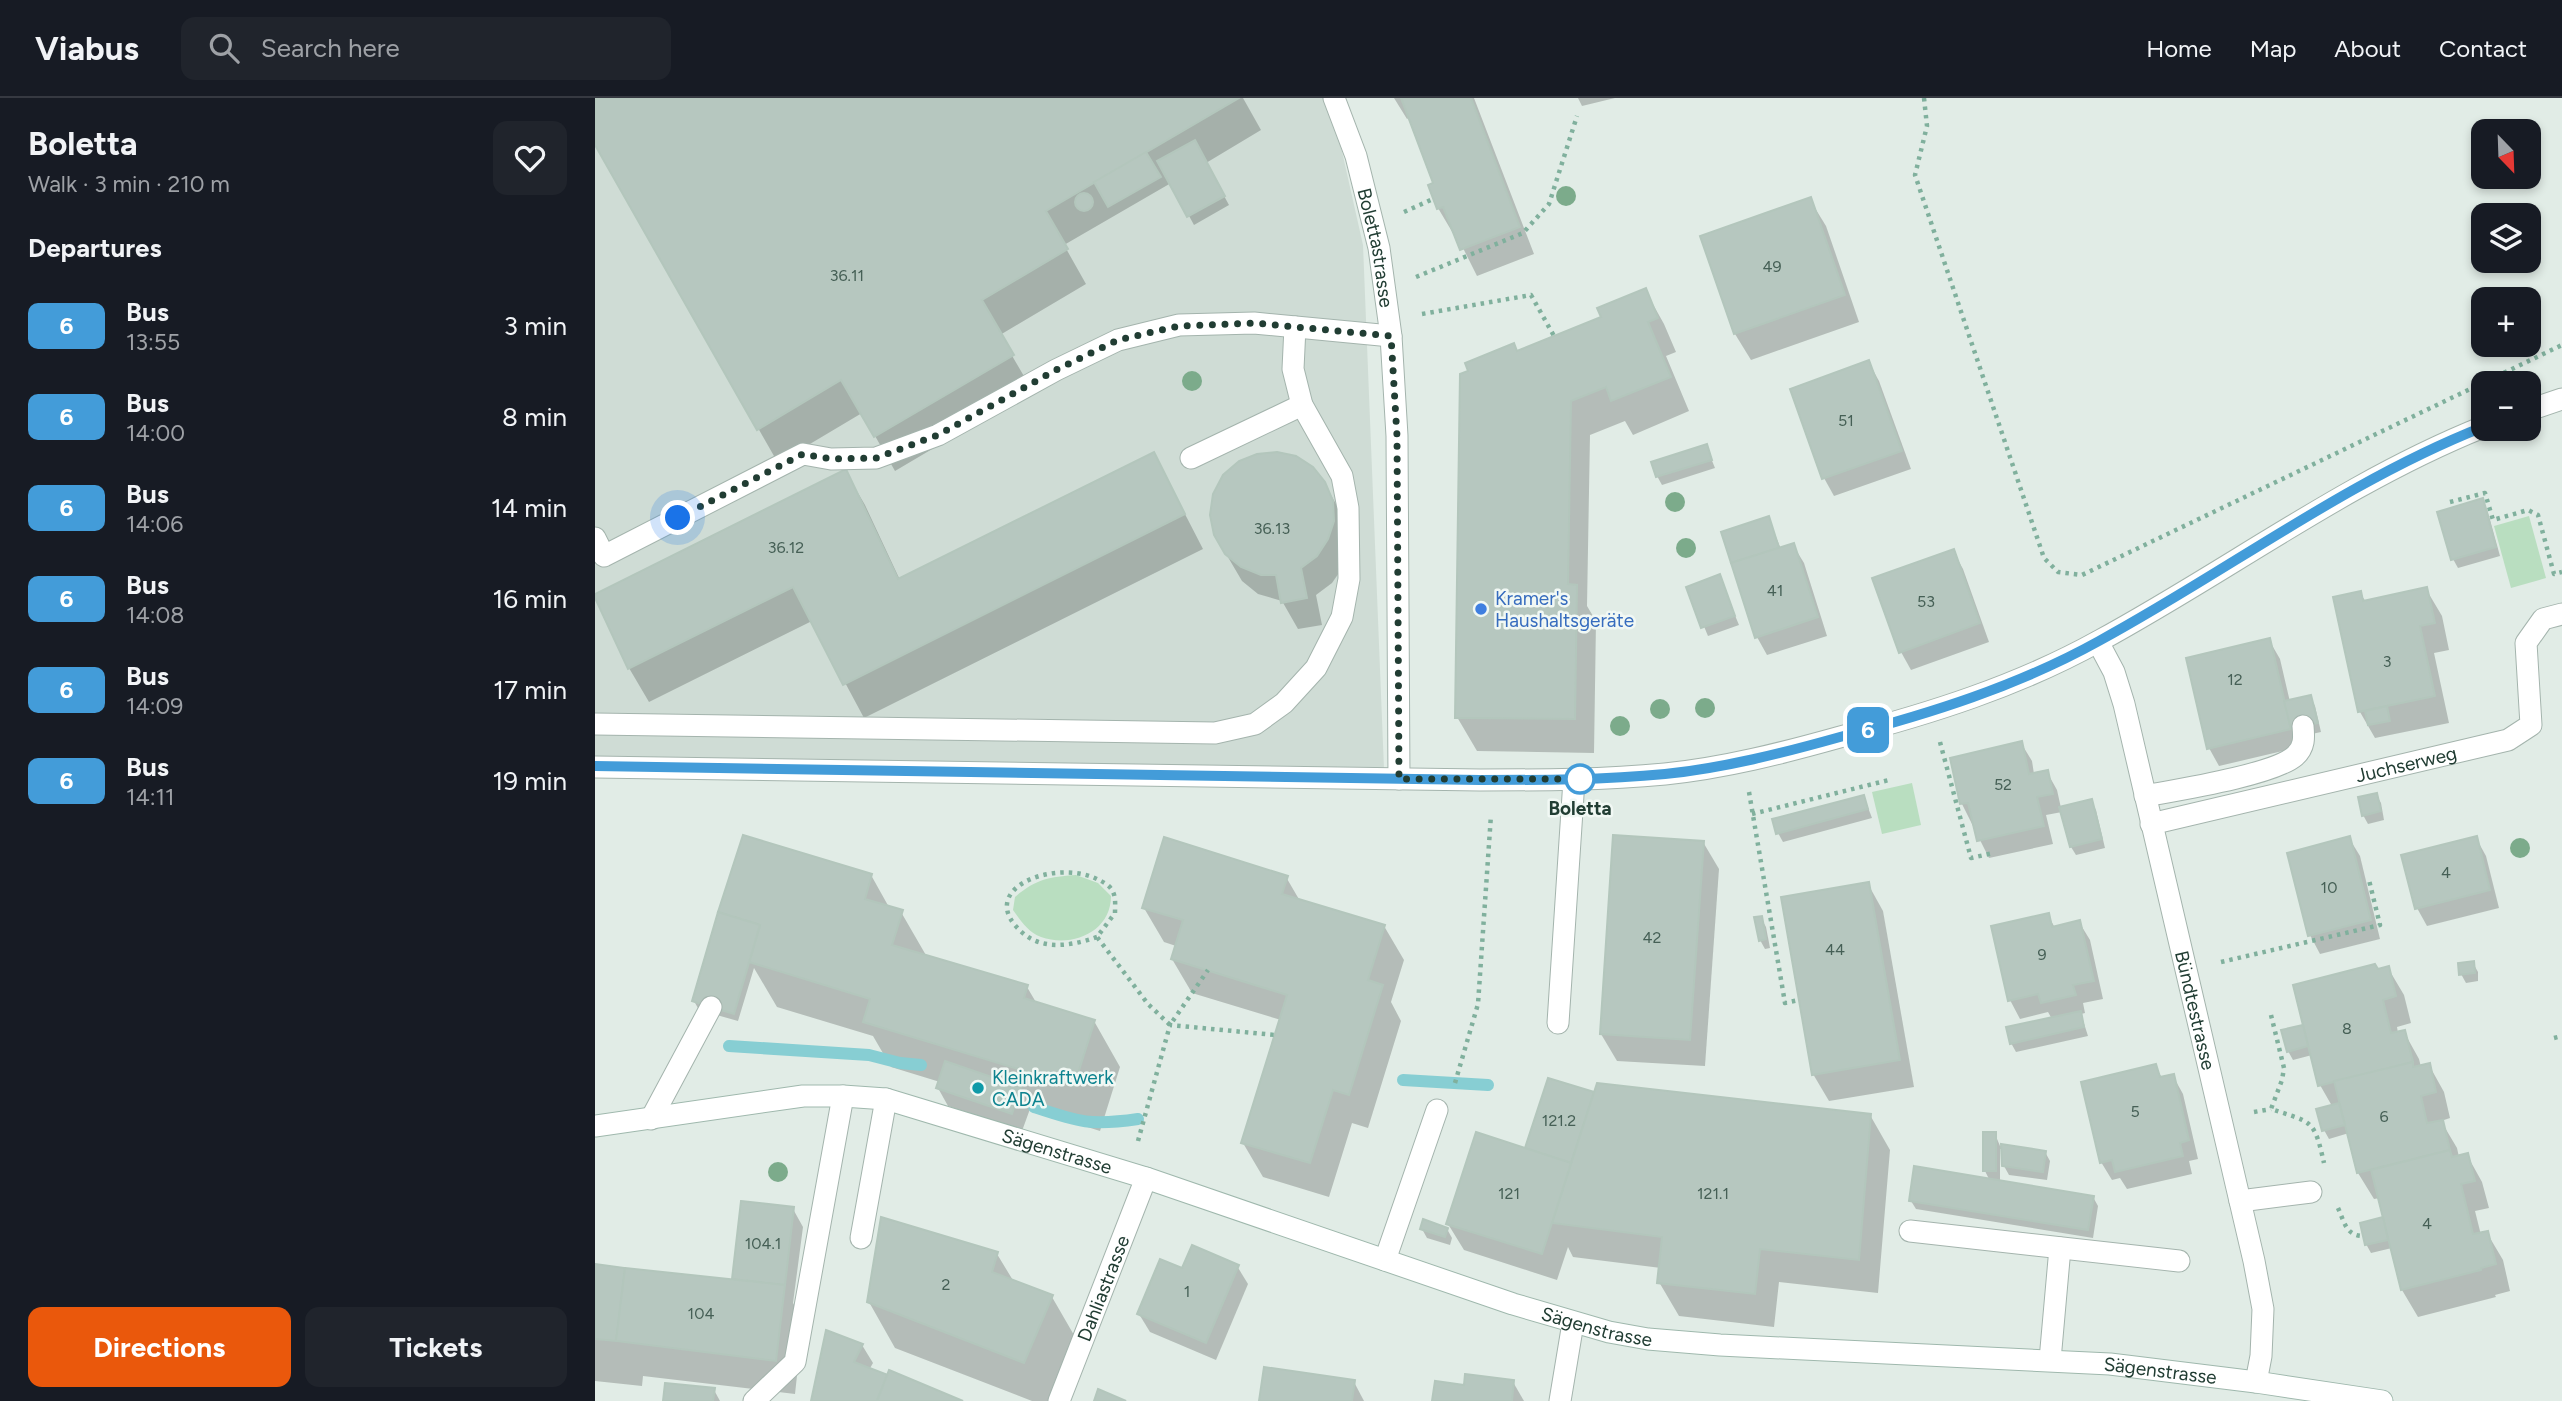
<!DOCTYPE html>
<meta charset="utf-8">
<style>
body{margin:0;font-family:Figtree,sans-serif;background:#20242c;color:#f1f3f6;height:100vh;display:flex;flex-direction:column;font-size:26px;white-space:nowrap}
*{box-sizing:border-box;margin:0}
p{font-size:23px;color:#9ea1a6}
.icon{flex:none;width:38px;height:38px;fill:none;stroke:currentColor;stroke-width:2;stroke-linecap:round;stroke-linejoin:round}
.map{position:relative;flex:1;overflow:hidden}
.side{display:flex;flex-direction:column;background:#171b24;width:595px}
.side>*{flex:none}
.badge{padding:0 14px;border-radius:10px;font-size:24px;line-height:46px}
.needle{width:46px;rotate:157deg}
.fabs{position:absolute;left:1876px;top:21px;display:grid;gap:14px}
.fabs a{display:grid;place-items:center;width:70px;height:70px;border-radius:14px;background:#171b24;box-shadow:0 4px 10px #0003;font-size:35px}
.you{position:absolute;width:35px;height:35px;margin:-18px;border:5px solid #fff;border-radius:50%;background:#1a73e8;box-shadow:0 0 0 10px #1a73e833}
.map>.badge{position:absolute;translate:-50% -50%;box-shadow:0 0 0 4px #fff}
h2{padding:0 28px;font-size:26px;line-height:63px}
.round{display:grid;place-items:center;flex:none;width:74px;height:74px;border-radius:14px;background:#20242c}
.headline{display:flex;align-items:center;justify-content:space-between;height:119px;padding:0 28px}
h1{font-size:33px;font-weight:700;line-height:52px}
.cta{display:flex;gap:14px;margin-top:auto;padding:14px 28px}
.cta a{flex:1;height:80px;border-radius:14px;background:#ea580c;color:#fff;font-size:28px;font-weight:700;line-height:80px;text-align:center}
.cta a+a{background:#20242c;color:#f1f3f6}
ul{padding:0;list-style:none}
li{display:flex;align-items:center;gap:21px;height:91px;padding:0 28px}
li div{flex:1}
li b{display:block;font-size:26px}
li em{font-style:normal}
li .badge{min-width:77px;font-weight:700;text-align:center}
header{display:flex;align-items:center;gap:42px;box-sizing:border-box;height:98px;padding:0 35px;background:#171b24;border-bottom:2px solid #363941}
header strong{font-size:33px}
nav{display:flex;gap:38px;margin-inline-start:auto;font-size:24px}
.search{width:490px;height:63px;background:#20242c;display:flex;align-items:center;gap:18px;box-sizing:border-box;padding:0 24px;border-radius:14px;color:#9ea1a6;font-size:26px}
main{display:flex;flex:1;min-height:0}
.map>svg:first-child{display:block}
.built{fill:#cfdcd5}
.green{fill:#b9dec0}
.shadow{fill:#0003}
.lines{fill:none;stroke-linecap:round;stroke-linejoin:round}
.stream{stroke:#87ced3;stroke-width:12}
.building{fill:#b6c7bf;stroke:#b3c6bc;stroke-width:2}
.lane-casing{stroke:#a4b4ad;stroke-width:23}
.street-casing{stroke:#a4b4ad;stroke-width:23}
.secondary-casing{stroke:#9fb8ad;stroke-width:23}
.path{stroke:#80b09d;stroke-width:4.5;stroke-dasharray:3.5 5;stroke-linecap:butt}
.lane{stroke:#fff;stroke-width:21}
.street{stroke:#fff;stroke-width:21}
.secondary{stroke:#fff;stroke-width:21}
.tree{fill:#7cab8b}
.line-casing{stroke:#fff;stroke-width:16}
.line{stroke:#439cd9;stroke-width:10}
.walk{stroke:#213d33;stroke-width:7;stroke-dasharray:0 12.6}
.shop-dot{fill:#3f7fe0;stroke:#f1f8f4;stroke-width:2.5}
.stop-dot{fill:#fff;stroke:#439cd9;stroke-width:3.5}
.culture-dot{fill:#0f9aa8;stroke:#f1f8f4;stroke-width:2.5}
.labels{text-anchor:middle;stroke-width:5;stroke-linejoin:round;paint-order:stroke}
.number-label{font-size:16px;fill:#466056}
.street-label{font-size:19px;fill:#213d33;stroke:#f1f8f4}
.shop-label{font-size:19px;fill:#366cbe;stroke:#f1f8f4;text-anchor:start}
.stop-label{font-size:19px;font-weight:bold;fill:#213d33;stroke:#f1f8f4}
.culture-label{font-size:19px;fill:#0d838f;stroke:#f1f8f4;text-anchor:start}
</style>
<header>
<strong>Viabus</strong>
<div class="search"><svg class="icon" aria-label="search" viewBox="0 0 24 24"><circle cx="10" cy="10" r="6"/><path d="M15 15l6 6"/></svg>Search here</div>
<nav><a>Home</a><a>Map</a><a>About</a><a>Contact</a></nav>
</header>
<main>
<section class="side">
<div class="headline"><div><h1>Boletta</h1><p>Walk · 3 min · 210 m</p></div><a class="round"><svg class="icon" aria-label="heart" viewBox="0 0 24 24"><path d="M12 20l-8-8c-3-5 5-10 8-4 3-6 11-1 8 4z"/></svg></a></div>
<h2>Departures</h2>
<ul>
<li><span class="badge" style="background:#439cd9;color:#fff">6</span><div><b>Bus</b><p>13:55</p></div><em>3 min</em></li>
<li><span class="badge" style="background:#439cd9;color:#fff">6</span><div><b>Bus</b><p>14:00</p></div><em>8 min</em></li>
<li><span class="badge" style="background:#439cd9;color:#fff">6</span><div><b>Bus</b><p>14:06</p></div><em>14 min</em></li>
<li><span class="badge" style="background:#439cd9;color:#fff">6</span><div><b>Bus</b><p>14:08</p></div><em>16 min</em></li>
<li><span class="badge" style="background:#439cd9;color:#fff">6</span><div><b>Bus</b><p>14:09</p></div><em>17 min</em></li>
<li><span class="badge" style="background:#439cd9;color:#fff">6</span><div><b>Bus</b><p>14:11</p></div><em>19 min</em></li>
</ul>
<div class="cta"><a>Directions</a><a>Tickets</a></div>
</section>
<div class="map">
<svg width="1967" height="1303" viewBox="0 0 1967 1303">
<rect width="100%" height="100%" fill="#e1ece6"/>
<path class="built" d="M0,0H735L768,147L789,671L0,662Z"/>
<g class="green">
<path d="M1934,418L1951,480L1916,490L1899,428Z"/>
<path d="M1317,685L1326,727L1287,736L1277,694Z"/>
<path d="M481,777L503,785L516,798C516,834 477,850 446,839C433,834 426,823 418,812L420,799C441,781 454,779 481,777Z"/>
</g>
<g class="shadow">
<path d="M0,0H648L666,32L611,65L634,107L599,127L576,85L469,147L491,186L405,237L437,292L300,373L267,315L183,365L0,44Z"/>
<path d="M799,0H879L939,156L882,178L861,136L859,137L843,110L841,86L815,19L812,21Z"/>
<path d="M983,0H1020L987,8Z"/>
<path d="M1215,102L1231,128L1264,224L1156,262L1140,236L1107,139Z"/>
<path d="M1050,192L1069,226L1081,254L1071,258L1094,313L1038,337L1030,323L995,337L992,508L1001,523L999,655L882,653L862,619L922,255L1008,220Z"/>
<path d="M1274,265L1284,283L1316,371L1239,398L1229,380Z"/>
<path d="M1111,348L1120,370L1067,387L1062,378Z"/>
<path d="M559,356L608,451L269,620L217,523L54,604L34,570L250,373L270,407L305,482Z"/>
<path d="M729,385L745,413L748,469L737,485L721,497L727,527L703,531L687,503L663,496L647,483L620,437Z"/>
<path d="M1887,402L1892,411L1905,458L1863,470L1858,461Z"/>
<path d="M1173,420L1186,451L1198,447L1209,465L1232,538L1172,557L1162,539Z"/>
<path d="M1358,453L1368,471L1394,544L1316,572L1306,554Z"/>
<path d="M1124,479L1144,527L1113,538L1093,490Z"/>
<path d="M1831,491L1847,518L1854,552L1839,555L1854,625L1780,640L1765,614V495L1771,504Z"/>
<path d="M1674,542L1685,561L1695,604L1715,599L1720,608L1726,634L1703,639L1705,649L1624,668L1614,650Z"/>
<path d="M1426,645L1437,663L1439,676L1452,674L1462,692L1466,710L1496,703L1501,712L1510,750L1481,757L1476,749L1467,714L1451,717L1458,746L1394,760L1367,706L1357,661Z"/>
<path d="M1781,696L1786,705L1789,722L1773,726L1768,717Z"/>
<path d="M1269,699L1277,720L1188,744L1183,735Z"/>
<path d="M1754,740L1765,758L1785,841L1725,856L1715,837Z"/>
<path d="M1881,740L1891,758L1904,810L1832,828L1822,810Z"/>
<path d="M1108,744L1124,771L1110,968L1022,963L1006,936Z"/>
<path d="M276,777L295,811L306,814L332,859L432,889L442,906L499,923L525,969L505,1033L435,1011L427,1033L353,1008L343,990L345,984L296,969L278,938L182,909L159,870L143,923L104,912L99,903Z"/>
<path d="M691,779L705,803L789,828L809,862L796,904L806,923L773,1030L757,1025L734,1099L668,1079L648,1045L686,922L597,895L577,861L581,848L569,844L549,810Z"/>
<path d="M1273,786L1288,813L1319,989L1234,1003L1218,976Z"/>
<path d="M1453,817L1460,830L1484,824L1495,842L1508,901L1488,905L1490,915L1486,916L1493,938L1421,954L1416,945L1457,921L1453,914L1425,921L1415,902Z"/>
<path d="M1166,820L1171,829L1175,850L1170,851L1165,842Z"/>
<path d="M1878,865L1883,874V883L1871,885L1866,876Z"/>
<path d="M1793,870L1809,897L1816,925L1802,929L1803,935L1809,934L1824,961L1826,969L1834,967L1849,994L1855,1020L1846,1023L1862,1050L1864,1059L1872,1057L1887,1084L1894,1110L1880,1113L1886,1137L1892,1135L1908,1162L1915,1193L1900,1197L1901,1199L1823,1219L1807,1192L1797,1150L1776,1155L1771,1146L1790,1121L1785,1100L1779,1101L1763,1075L1754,1035L1734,1041L1729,1032L1737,1008L1725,987L1717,957L1698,962L1693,953L1710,928L1782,873Z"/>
<path d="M1560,968L1567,980L1578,978L1588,996L1603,1061L1594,1063L1597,1076L1532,1091L1525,1080L1517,1082L1506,1064Z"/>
<path d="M998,995L999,998L1275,1017L1295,1052L1283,1195L1184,1184L1179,1229L1084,1218L1064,1184L1066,1170L978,1159L973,1149L962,1182L869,1152L853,1126Z"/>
<path d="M1400,1036L1405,1048L1450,1054L1455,1063L1452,1082L1414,1077L1409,1068L1408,1051H1405V1084L1498,1099L1503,1108L1498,1140L1321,1111L1316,1103L1395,1083L1390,1073Z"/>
<path d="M198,1111L208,1129L198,1205L208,1223L200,1296L48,1278L47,1288L0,1283V1168L140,1184L139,1181Z"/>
<path d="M827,1131H852L857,1140L855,1147L832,1140Z"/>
<path d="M402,1156L419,1184L457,1199L483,1244L458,1303H437L300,1250L274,1204Z"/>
<path d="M642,1168L653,1186L621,1262L555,1234L544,1216Z"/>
<path d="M267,1247L278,1265L274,1272L364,1303H218Z"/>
<path d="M759,1284L769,1303H665Z"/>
<path d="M918,1284L929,1303H839L870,1288Z"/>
<path d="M119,1292L125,1303H69Z"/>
</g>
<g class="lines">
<g class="stream">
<path d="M134,948L274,957L305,965L326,967"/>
<path d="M808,982L893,987"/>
<path d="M439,1009C484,1024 495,1028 543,1021"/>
</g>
</g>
<g class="building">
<path d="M0,0H644L451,113L473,151L387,202L419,257L279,339L246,282L162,332L0,47Z"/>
<path d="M806,0H876L925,129L865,152L848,109L842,111L833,87L838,85Z"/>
<path d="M600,42L630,98L592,119L562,63Z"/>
<path d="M551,54L566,79L513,109L499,84Z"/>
<circle cx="489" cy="104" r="9"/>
<path d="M1216,99L1250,197L1139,236L1105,138Z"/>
<path d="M1051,190L1063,220L1053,224L1076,279L1016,303L1011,289L976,303L973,486L982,487L980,621L860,620L865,276L873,273L870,265L919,245L922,253L1006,219L1002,210Z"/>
<path d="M1274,262L1307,353L1227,381L1195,291Z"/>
<path d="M1112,346L1117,362L1061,379L1056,364Z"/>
<path d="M559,354L590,416L248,587L198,489L33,571L0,500V496L251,371L303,481Z"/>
<path d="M682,354L701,358L718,369L730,384L738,403L739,423L733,441L722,458L706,470L712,500L686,505L681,477H666L646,469L630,456L619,437L615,417L618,396L628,377L644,363L662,356Z"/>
<path d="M1888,400L1901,449L1856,462L1842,414Z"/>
<path d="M1174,418L1184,450L1136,465L1126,434Z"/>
<path d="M1199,445L1223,519L1160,540L1136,465Z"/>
<path d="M1359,451L1385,525L1304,555L1277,480Z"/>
<path d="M1125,476L1140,518L1106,530L1091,489Z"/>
<path d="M1832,489L1840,525L1825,528L1840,598L1763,614L1738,499L1766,493L1768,503Z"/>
<path d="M1675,540L1696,631L1612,651L1591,560Z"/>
<path d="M1716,597L1723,625L1696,631L1689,603Z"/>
<path d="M1792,608L1795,623L1773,627L1770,613Z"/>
<path d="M1427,643L1434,676L1453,672L1458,696L1442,699L1449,728L1382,743L1373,705L1365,706L1355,660Z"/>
<path d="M1782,695L1786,713L1767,718L1763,699Z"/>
<path d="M1269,697L1273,711L1181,736L1177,721Z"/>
<path d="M1497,701L1507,741L1475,749L1464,709Z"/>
<path d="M148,737L277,776L270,801L308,812L297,847L433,887L429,900L500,922L479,988L268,924L275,901L154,864L165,827L123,814Z"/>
<path d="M1018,737L1109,743L1095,942L1005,936Z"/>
<path d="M1755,738L1776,822L1713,838L1692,755Z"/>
<path d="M1882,738L1895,792L1820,811L1806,757Z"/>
<path d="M569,739L693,778L687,796L790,827L773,882L788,887L754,997L738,992L715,1065L646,1045L692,897L576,861L588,822L547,810Z"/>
<path d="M1274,784L1305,962L1217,977L1186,799Z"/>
<path d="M123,814L165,827L139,916L97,903Z"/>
<path d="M1454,815L1457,829L1485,822L1499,883L1478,887L1481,897L1446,905L1443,896L1413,903L1396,828Z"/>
<path d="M1167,818L1171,841L1164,843L1159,819Z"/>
<path d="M1879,863L1880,875L1864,877L1863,865Z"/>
<path d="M1780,866L1783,871L1794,868L1801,898L1788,902L1796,935L1810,932L1818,964L1723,988L1698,887Z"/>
<path d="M1486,913L1489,929L1415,946L1411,929Z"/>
<path d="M1708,927L1713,948L1692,954L1686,932Z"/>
<path d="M350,963L426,989L417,1016L341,990Z"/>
<path d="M1818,964V969L1835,965L1841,994L1826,998L1832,1025L1848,1022L1855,1052L1762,1075L1739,983Z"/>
<path d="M1561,966L1565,979L1579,976L1594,1042L1585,1045L1588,1058L1520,1074L1517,1062L1505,1065L1486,984Z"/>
<path d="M953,980L999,994L976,1065L930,1050Z"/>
<path d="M1002,985L1276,1016L1264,1162L1165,1151L1160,1196L1062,1185L1067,1139L957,1125Z"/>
<path d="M1744,1005L1750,1027L1727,1033L1721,1011Z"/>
<path d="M881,1034L976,1065L947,1156L851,1126Z"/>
<rect x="1388" y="1034" width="13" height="39"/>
<path d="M1406,1046L1451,1053L1448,1074L1407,1068Z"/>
<path d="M1855,1052L1857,1059L1873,1055L1880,1083L1866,1086L1878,1136L1893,1133L1901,1166L1886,1170V1172L1806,1192L1776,1072Z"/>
<path d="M1319,1068L1499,1098L1493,1132L1314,1103Z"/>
<path d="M146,1103L199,1109L190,1187L137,1181Z"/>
<path d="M286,1119L403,1154L397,1174L458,1197L429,1265L272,1204Z"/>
<path d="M1788,1119L1793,1142L1770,1147L1765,1125Z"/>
<path d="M828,1121L853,1130L850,1139L825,1131Z"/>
<path d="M597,1147L644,1167L611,1245L542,1216L565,1161L587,1170Z"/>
<path d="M0,1166L30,1170L21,1243L0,1241Z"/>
<path d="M30,1170L190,1187L181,1263L21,1243Z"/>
<path d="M231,1232L268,1246L259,1264L293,1277L282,1303H216Z"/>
<path d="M669,1269L760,1282L757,1303H664Z"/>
<path d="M294,1272L368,1303H282Z"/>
<path d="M870,1276L919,1282L917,1303H837L840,1283L869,1287Z"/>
<path d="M70,1285L120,1290L118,1303H68Z"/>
<path d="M503,1291L531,1303H499Z"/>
</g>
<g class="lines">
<g class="lane-casing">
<g id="lane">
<path d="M596,360L707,307"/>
<path d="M0,440L9,458L208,356L236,361L281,360L343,337L461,272L523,242L584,227L659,225L796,238"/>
<path d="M0,626L620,635L660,626L689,605L721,570L747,519L754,481L753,410L747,378L707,307L698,271L700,229"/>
<path d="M1550,698C1582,692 1678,677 1700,658C1710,649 1709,639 1708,628"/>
<path id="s1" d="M1556,726L1913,642L1936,627L1931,545L1948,521L1967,516"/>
<path d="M963,925L979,682"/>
<path d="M56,1021L116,909"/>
<path d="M1645,1103L1716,1094"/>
<path d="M1315,1133L1584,1163"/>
<path d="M266,1140L291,1001"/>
<path d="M790,1162L842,1012"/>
<path d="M1455,1262L1465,1150"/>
</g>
</g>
<g class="street-casing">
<g id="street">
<path id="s2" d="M739,0L761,58L784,150L796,238L802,338L804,681"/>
<path d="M1934,312L1967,301"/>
<path id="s3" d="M1503,544L1519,574L1529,606L1659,1163L1668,1211L1666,1258L1661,1284"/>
<path d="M0,669L885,682C947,682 1008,682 1070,676C1129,670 1188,655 1245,639C1334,616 1423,588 1504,543C1633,473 1751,384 1888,329"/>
<path d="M159,1303L200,1264L248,998"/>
<path id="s4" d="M464,1303L551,1080"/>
<path d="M965,1303L978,1225"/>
</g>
</g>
<g class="secondary-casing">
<g id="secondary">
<path id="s5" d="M0,1028L208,998H248L291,1001L551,1080L918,1206L1014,1234L1053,1241L1125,1247L1515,1266L1661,1284L1787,1303"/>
</g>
</g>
<g class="path">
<path d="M1329,0L1332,28L1320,77L1449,460L1463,474L1487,477L1967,247"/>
<path d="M809,114L838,101"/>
<path d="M821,179L928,135L954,106L982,18"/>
<path d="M827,216L936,197L959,238"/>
<path d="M1855,404L1890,395L1898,422L1933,412L1943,417L1959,476L1967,474"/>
<path d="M1345,644L1376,760L1398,755"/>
<path d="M1154,694L1190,905L1204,902"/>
<path d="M1157,716L1294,682"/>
<path d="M502,839C479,847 450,853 429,836C376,792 459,760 502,781C508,784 515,787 518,794C521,800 520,808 520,815L502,839L553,906L575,927L613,872"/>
<path d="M1626,864L1785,827L1774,782"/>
<path d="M1676,917L1689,970L1687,982L1676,1011C1718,1025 1719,1021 1729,1065"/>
<path d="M1959,940L1967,938"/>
<path d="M860,985L883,906L896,717"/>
<path d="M1659,1014L1676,1011"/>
<path d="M543,1043L575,927L680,937"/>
<path d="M1743,1110C1749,1123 1751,1138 1768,1138"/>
</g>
<use href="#lane" class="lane"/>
<use href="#street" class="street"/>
<use href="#secondary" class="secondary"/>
</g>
<g class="tree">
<circle cx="971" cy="98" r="10"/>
<circle cx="597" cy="283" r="10"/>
<circle cx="1080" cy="404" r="10"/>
<circle cx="1091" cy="450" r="10"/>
<circle cx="1110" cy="610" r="10"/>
<circle cx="1065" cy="611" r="10"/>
<circle cx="1025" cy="628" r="10"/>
<circle cx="1925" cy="750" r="10"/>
<circle cx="183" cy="1074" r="10"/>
</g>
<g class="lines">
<g class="line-casing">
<path id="line" d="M0,668L885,682C946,682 1008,682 1070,676C1129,670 1188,655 1245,639C1334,616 1423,588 1504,543C1633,473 1751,383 1888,329"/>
</g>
<use href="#line" class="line"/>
<path class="walk" d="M83,420L208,356L236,361L281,360L343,337L461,272L523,242L584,228L659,225L796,238L802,338L804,681H985"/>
</g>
<circle class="shop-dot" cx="886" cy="511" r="7"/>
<circle class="stop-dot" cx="985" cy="681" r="14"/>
<circle class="culture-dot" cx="383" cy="990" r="7"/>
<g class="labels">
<g class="number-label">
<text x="1177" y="174">49</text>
<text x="252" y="183">36.11</text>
<text x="1251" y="328">51</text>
<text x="677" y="436">36.13</text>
<text x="191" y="455">36.12</text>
<text x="1180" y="498">41</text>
<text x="1331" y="509">53</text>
<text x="1792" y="569">3</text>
<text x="1640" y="587">12</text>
<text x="1408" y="692">52</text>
<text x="1851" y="780">4</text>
<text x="1734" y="795">10</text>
<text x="1057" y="845">42</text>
<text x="1240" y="857">44</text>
<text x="1447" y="862">9</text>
<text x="1752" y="936">8</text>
<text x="1540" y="1019">5</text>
<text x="1789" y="1024">6</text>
<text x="964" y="1028">121.2</text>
<text x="914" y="1101">121</text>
<text x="1118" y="1101">121.1</text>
<text x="1832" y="1131">4</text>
<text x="168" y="1151">104.1</text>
<text x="351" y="1192">2</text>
<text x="592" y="1199">1</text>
<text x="106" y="1221">104</text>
</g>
<g class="street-label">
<text dy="7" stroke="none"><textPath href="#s2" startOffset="156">Bolettastrasse</textPath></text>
<text dy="7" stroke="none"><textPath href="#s1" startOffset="262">Juchserweg</textPath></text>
<text dy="7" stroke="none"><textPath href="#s3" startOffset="382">Bündtestrasse</textPath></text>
<text dy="7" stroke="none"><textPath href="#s5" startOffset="472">Sägenstrasse</textPath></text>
<text dy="7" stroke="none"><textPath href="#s4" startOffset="121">Dahliastrasse</textPath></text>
<text dy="7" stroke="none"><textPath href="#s5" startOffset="1040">Sägenstrasse</textPath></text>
<text dy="7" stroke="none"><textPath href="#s5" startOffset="1606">Sägenstrasse</textPath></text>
</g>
<g class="shop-label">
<text x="900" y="507">Kramer's<tspan x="900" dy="22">Haushaltsgeräte</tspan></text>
</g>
<g class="stop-label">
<text x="985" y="717">Boletta</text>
</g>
<g class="culture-label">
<text x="397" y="986">Kleinkraftwerk<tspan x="397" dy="22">CADA</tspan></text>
</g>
</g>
</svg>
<div class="fabs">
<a><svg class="needle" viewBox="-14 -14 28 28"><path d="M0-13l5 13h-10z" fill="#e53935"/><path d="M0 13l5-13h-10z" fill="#9ea1a6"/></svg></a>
<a><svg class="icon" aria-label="layers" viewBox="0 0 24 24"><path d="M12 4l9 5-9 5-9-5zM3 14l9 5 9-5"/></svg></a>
<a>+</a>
<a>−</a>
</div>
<div class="you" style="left:83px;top:420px"></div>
<b class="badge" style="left:1273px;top:632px;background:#439cd9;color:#fff">6</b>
</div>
</main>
